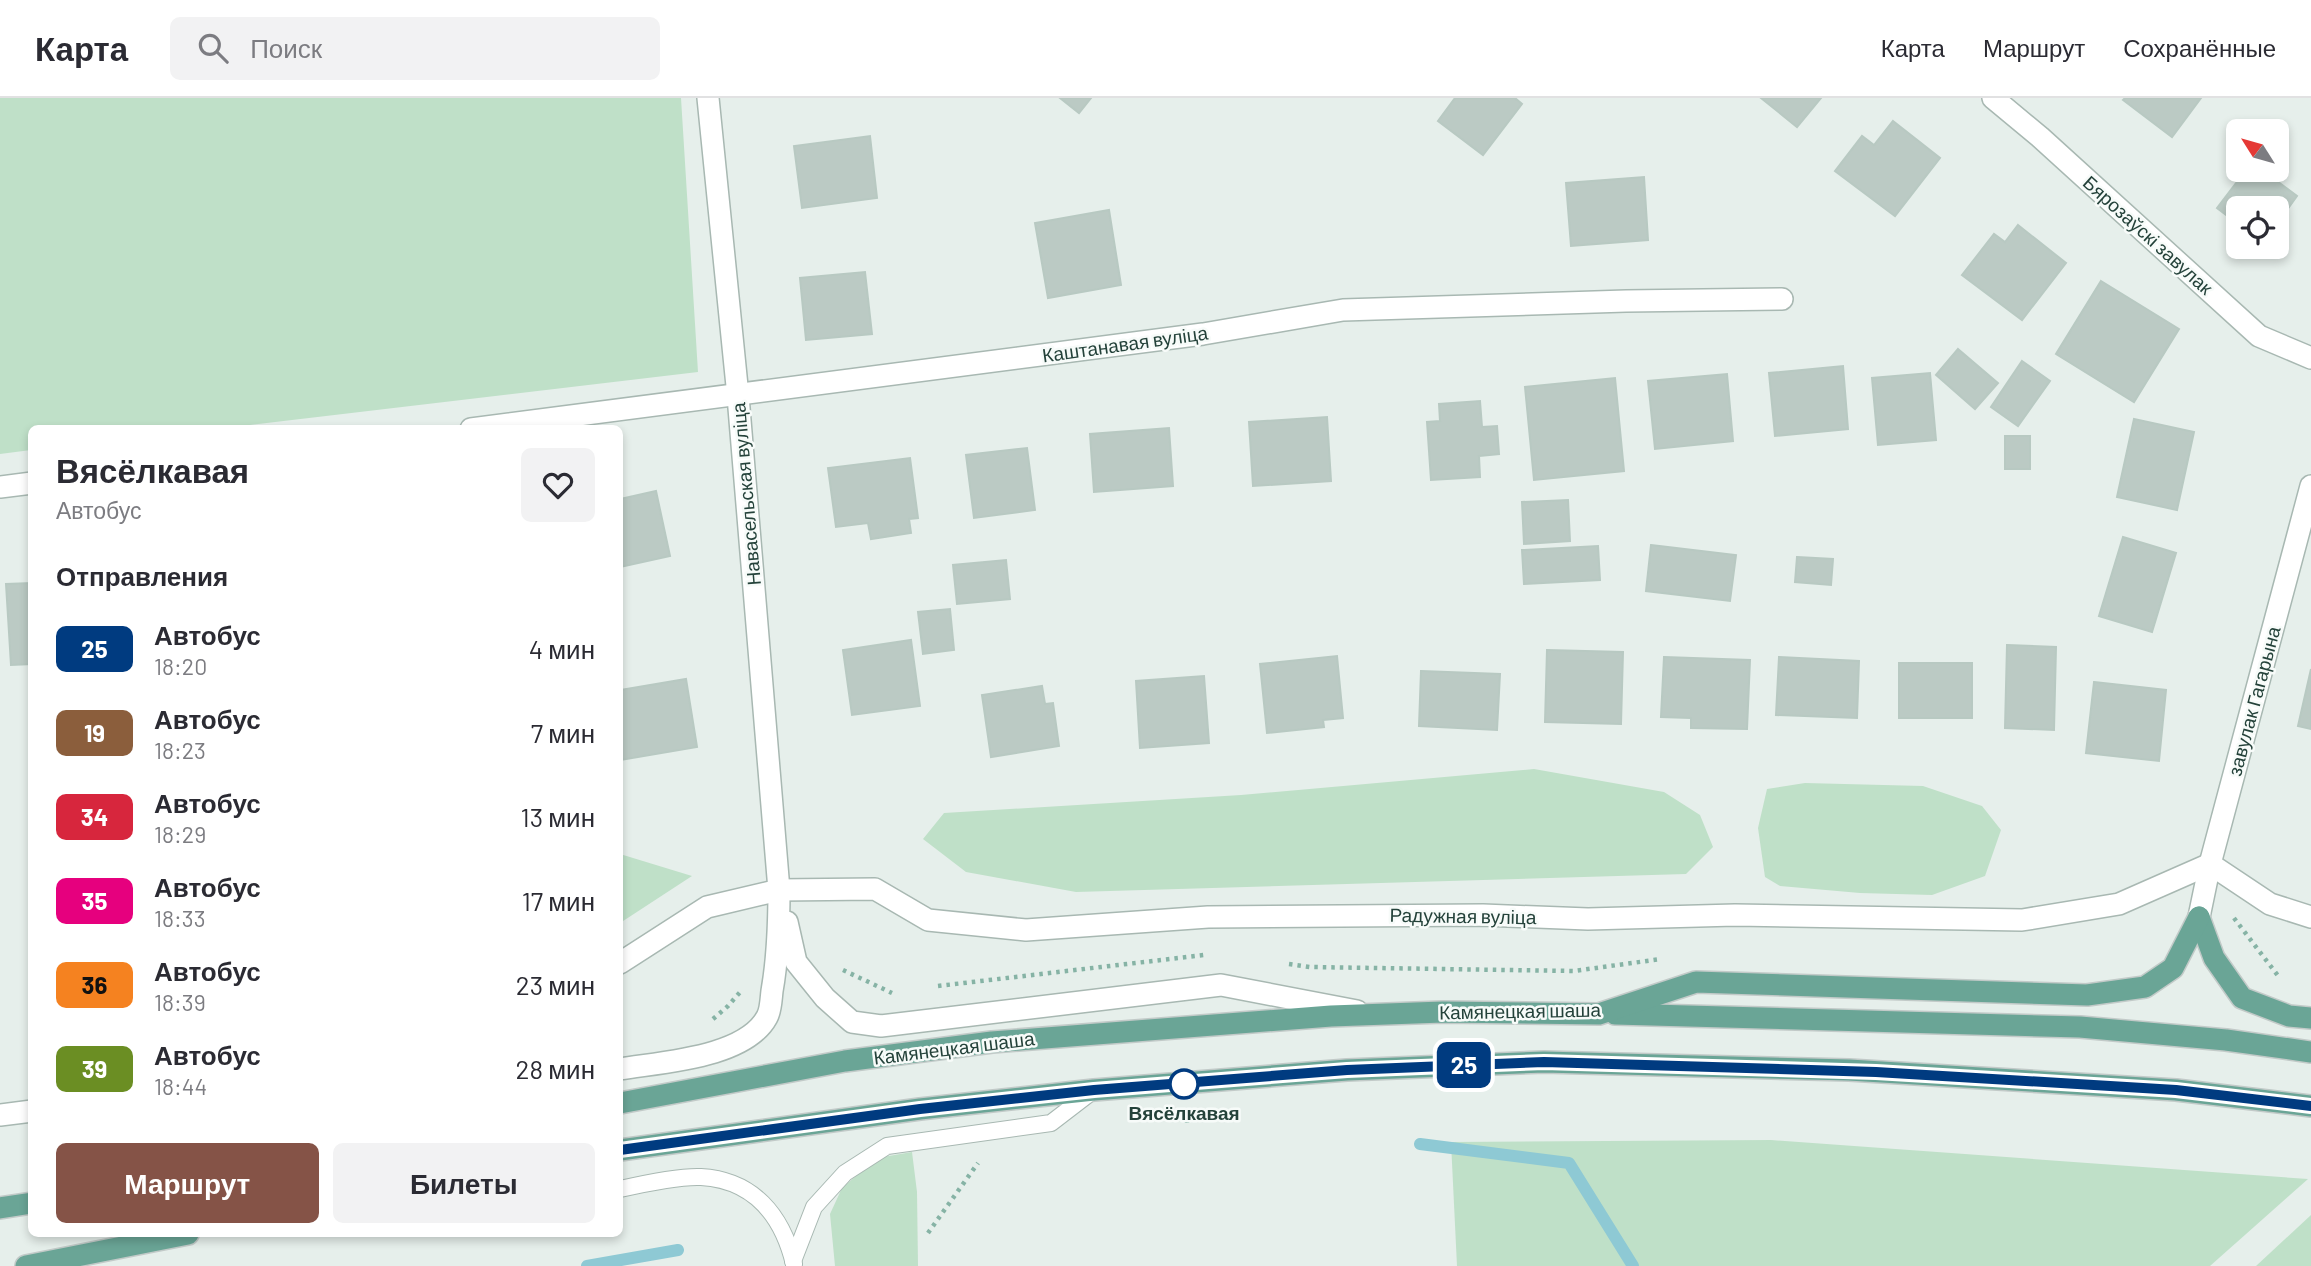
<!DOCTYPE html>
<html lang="ru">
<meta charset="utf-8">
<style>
body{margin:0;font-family:Barlow,sans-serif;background:#f2f2f3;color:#2b2b33;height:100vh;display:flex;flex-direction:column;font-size:26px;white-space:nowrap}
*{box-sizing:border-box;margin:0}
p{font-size:23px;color:#7c7c81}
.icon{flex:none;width:38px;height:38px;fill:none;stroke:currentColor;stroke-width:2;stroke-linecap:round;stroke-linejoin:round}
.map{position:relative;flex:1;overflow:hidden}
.panel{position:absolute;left:28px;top:327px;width:595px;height:812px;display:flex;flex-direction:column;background:#fff;border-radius:10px;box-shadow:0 4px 10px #0003}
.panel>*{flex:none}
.badge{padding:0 14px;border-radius:10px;font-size:24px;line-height:46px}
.needle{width:46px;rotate:307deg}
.buttons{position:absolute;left:2226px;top:21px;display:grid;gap:14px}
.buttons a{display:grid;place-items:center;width:63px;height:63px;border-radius:10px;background:#fff;box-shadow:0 4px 10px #0003;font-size:35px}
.map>.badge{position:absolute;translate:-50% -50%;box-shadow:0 0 0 4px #fff}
h2{padding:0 28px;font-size:26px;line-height:63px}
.round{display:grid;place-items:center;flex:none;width:74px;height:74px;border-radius:10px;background:#f2f2f3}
.headline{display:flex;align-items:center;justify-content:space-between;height:119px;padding:0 28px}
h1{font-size:33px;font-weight:700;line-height:52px}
.cta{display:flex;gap:14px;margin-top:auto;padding:14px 28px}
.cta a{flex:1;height:80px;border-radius:10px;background:#855347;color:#fff;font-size:28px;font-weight:700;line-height:80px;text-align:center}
.cta a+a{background:#f2f2f3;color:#2b2b33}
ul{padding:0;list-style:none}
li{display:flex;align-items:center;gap:21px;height:84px;padding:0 28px}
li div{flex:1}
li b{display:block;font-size:26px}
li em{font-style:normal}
li .badge{min-width:77px;font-weight:700;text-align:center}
header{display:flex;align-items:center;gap:42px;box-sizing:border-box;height:98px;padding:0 35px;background:#fff;border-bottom:2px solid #e1e1e2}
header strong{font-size:33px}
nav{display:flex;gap:38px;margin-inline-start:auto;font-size:24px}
.search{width:490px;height:63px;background:#f2f2f3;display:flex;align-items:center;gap:18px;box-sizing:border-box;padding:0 24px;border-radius:10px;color:#7c7c81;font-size:26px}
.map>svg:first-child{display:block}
.green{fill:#bfe0c8}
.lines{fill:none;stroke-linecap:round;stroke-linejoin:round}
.stream{stroke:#8ec9d4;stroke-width:12}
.building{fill:#bbcac4;stroke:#b8c9c2;stroke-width:2}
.service-casing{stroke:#a8b8b2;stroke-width:18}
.minor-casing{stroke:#a8b8b2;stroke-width:24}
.primary-casing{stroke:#c2cac8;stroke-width:24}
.path{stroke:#86b3a5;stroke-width:4.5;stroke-dasharray:3.5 5;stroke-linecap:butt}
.service{stroke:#fff;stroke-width:16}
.minor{stroke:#fff;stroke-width:21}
.primary{stroke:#6aa596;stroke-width:21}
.line-casing{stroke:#fff;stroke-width:16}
.line{stroke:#003b80;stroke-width:10}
.stop-dot{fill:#fff;stroke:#003b80;stroke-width:3.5}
.labels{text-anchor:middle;stroke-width:5;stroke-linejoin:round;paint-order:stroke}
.street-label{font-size:19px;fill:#24423a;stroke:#f7fbf9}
.stop-label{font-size:19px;font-weight:bold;fill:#24423a;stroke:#f7fbf9}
</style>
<header>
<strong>Карта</strong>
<div class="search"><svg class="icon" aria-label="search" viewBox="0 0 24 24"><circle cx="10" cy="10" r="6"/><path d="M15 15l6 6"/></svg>Поиск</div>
<nav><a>Карта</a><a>Маршрут</a><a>Сохранённые</a></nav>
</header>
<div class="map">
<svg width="2311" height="1168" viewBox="0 0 2311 1168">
<rect width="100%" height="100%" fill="#e6efeb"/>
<g class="green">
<path d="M0,0H681L698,274L216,331H32L31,352L0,356Z"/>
<path d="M1534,671L1664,694L1700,717L1713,749L1686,776L1076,794L966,774L923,741L944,715L1241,697Z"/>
<path d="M1805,685L1923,688L1982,708L2001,732L1985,778L1932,797L1860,795L1780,788L1765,779L1758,730L1767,691Z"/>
<path d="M620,756L692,778L620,825Z"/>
<path d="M1771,1042L2308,1081L2210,1168H1457L1451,1044Z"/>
<path d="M912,1054L917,1094L918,1168H835L830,1116L842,1090L877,1060Z"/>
<path d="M2311,1117V1168H2256Z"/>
</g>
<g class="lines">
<g class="stream">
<path d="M1420,1046L1569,1065L1633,1168"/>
<path d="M587,1168L678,1152"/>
</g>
</g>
<g class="building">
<path d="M1060,0H1091L1079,15Z"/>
<path d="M1455,0H1515L1522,6L1483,57L1438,23Z"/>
<path d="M1761,0H1821L1797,29Z"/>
<path d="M2125,0H2201L2172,39L2123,2Z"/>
<path d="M1893,23L1940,60L1895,118L1835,73L1862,38L1874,47Z"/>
<path d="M870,38L877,100L802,110L794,48Z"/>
<path d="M2246,72H2262L2297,98L2277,126V110H2238V126L2217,110Z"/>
<path d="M1644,79L1648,142L1571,148L1566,85Z"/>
<path d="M1109,112L1121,187L1048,200L1035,125Z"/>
<path d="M2018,127L2066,165L2022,222L1962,177L1994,136L2005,144Z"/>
<path d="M865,174L872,236L806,242L800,180Z"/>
<path d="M2101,183L2179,231L2134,304L2056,256Z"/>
<path d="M1958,251L1998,285L1975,311L1936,277Z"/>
<path d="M2022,263L2050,283L2018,328L1991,309Z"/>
<path d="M1843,268L1848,331L1775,338L1769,275Z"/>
<path d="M1930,275L1936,342L1878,347L1872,280Z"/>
<path d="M1727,276L1733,343L1655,351L1648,283Z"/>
<path d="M1615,280L1624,373L1534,382L1525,289Z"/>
<path d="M1480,303L1482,329L1497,328L1499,356L1479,358L1480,379L1431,382L1427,324L1440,323L1439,306Z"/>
<path d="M1327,319L1331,383L1253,388L1249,324Z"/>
<path d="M2134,321L2194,334L2177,412L2117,399Z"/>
<path d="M1169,330L1173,388L1094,394L1090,336Z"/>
<rect x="2005" y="338" width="25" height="33"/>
<path d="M1027,350L1035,412L974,420L966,357Z"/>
<path d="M910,360L918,420L909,421L911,435L871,441L868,425L836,429L828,370Z"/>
<path d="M656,393L670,458L620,469V401Z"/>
<path d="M1568,402L1570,443L1524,446L1522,404Z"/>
<path d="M2123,439L2176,455L2152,534L2099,518Z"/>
<path d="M1651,447L1736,457L1730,503L1646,493Z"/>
<path d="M1598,448L1600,482L1524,486L1522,452Z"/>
<path d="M1797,459L1833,461L1831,487L1795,484Z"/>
<path d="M1006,462L1010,501L957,506L953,467Z"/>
<path d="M32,485V566L11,567L6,486Z"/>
<path d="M950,511L954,552L923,556L918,514Z"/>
<path d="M911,542L920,608L852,617L843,552Z"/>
<path d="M2007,547L2056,549L2054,632L2005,630Z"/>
<path d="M1547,552L1623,554L1621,626L1545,624Z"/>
<path d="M1337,558L1343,620L1323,622L1324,629L1267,635L1260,566Z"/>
<path d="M1664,559L1750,562L1747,631L1691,630V620L1661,619Z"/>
<path d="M1779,559L1859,563L1857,620L1776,617Z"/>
<rect x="1899" y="565" width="73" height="55"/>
<path d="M2311,571V631L2298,628Z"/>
<path d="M1421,573L1500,576L1497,632L1419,628Z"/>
<path d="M1204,578L1209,645L1140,650L1136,583Z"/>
<path d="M686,581L697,649L620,662V592Z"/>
<path d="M2094,584L2166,592L2159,663L2086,655Z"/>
<path d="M1042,588L1045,606L1053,605L1059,648L991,659L982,597Z"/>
</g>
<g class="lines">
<g class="service-casing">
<g id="service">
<path d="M620,1091C642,1086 679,1078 701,1079C753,1082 782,1117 794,1166"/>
<path d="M793,1163L814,1109L845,1075L887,1048L1051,1025L1094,992"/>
</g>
</g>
<g class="minor-casing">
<g id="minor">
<path d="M1993,0L2040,39L2259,238L2311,260"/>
<path d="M471,331L1203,236L1343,212L1626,203L1782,201"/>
<path d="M0,389L32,385"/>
<path d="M2199,819L2210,766L2311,388"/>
<path d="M787,824L796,864L825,900L852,924L881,928L1221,887L1357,913"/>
<path d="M620,865L707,809L779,792L875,791L928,822L1026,832L1208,819L1483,817L1588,821L1735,817L2022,822L2119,806L2210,766L2270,806L2311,819"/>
<path d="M620,971C661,964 745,960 767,919C771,912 771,901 772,893C778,859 779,826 779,792L738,298L708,0"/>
<path d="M0,1017L32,1013"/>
</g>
</g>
<g class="primary-casing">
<g id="primary">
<path d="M2199,819L2214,860L2242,900L2289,918L2311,920"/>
<path d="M1615,916L2080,929L2226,942L2311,954"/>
<path d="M620,1005L845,963L992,944L1331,918L1443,914L1599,916L1696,884L2087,897L2145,889L2173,870L2199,819"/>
<path d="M620,1052L920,1011L1094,992L1347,972L1544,964L1849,972L2176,992L2311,1008"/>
<path d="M0,1110L32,1105"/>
<path d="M26,1168L188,1136"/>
</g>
</g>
<g class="path">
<path d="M2234,820L2279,879"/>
<path d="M1289,866L1310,869L1574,873L1661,861"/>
<path d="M843,872L892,895"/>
<path d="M938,888L1204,857"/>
<path d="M713,921L728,908L741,893"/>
<path d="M1187,1015V1025"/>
<path d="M928,1135L978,1065"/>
</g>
<use href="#service" class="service"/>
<use href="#minor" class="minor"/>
<use href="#primary" class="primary"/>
</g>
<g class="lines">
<g class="line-casing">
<path id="line" d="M620,1052L920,1011L1094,992L1347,972L1544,964L1876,974L2176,992L2311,1008"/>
</g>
<use href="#line" class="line"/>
</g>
<circle class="stop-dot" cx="1184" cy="986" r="14"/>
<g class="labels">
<g class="street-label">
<text transform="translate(2148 137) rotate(42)" y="7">Бярозаўскі завулак</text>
<text transform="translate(1125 246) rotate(-8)" y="7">Каштанавая вуліца</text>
<text transform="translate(746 396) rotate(-95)" y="7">Навасельская вуліца</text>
<text transform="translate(2254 603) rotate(-75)" y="7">завулак Гагарына</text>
<text transform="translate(1463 818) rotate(1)" y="7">Радужная вуліца</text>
<text transform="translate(1520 913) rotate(-1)" y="7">Камянецкая шаша</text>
<text transform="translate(954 950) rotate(-7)" y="7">Камянецкая шаша</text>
</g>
<g class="stop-label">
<text x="1184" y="1022">Вясёлкавая</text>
</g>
</g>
</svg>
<div class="buttons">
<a><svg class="needle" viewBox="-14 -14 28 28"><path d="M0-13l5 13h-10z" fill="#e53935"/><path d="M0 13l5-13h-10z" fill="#7c7c81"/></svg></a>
<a><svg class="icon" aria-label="locate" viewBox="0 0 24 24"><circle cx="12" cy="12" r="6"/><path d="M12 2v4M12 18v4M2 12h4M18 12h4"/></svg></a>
</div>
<b class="badge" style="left:1464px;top:967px;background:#003b80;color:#fff">25</b>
<section class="panel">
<div class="headline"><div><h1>Вясёлкавая</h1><p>Автобус</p></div><a class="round"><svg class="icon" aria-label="heart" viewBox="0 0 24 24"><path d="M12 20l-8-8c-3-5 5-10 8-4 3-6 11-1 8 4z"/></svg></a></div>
<h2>Отправления</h2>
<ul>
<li><span class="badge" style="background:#003b80;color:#fff">25</span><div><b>Автобус</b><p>18:20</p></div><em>4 мин</em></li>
<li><span class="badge" style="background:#8b5e3c;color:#fff">19</span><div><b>Автобус</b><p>18:23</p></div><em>7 мин</em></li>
<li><span class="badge" style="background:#d7263d;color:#fff">34</span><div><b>Автобус</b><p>18:29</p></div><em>13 мин</em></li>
<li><span class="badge" style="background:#e6007e;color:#fff">35</span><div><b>Автобус</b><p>18:33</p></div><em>17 мин</em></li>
<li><span class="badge" style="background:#f58220;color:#111">36</span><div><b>Автобус</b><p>18:39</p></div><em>23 мин</em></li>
<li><span class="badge" style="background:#6b8e23;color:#fff">39</span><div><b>Автобус</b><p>18:44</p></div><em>28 мин</em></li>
</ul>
<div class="cta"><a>Маршрут</a><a>Билеты</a></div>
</section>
</div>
